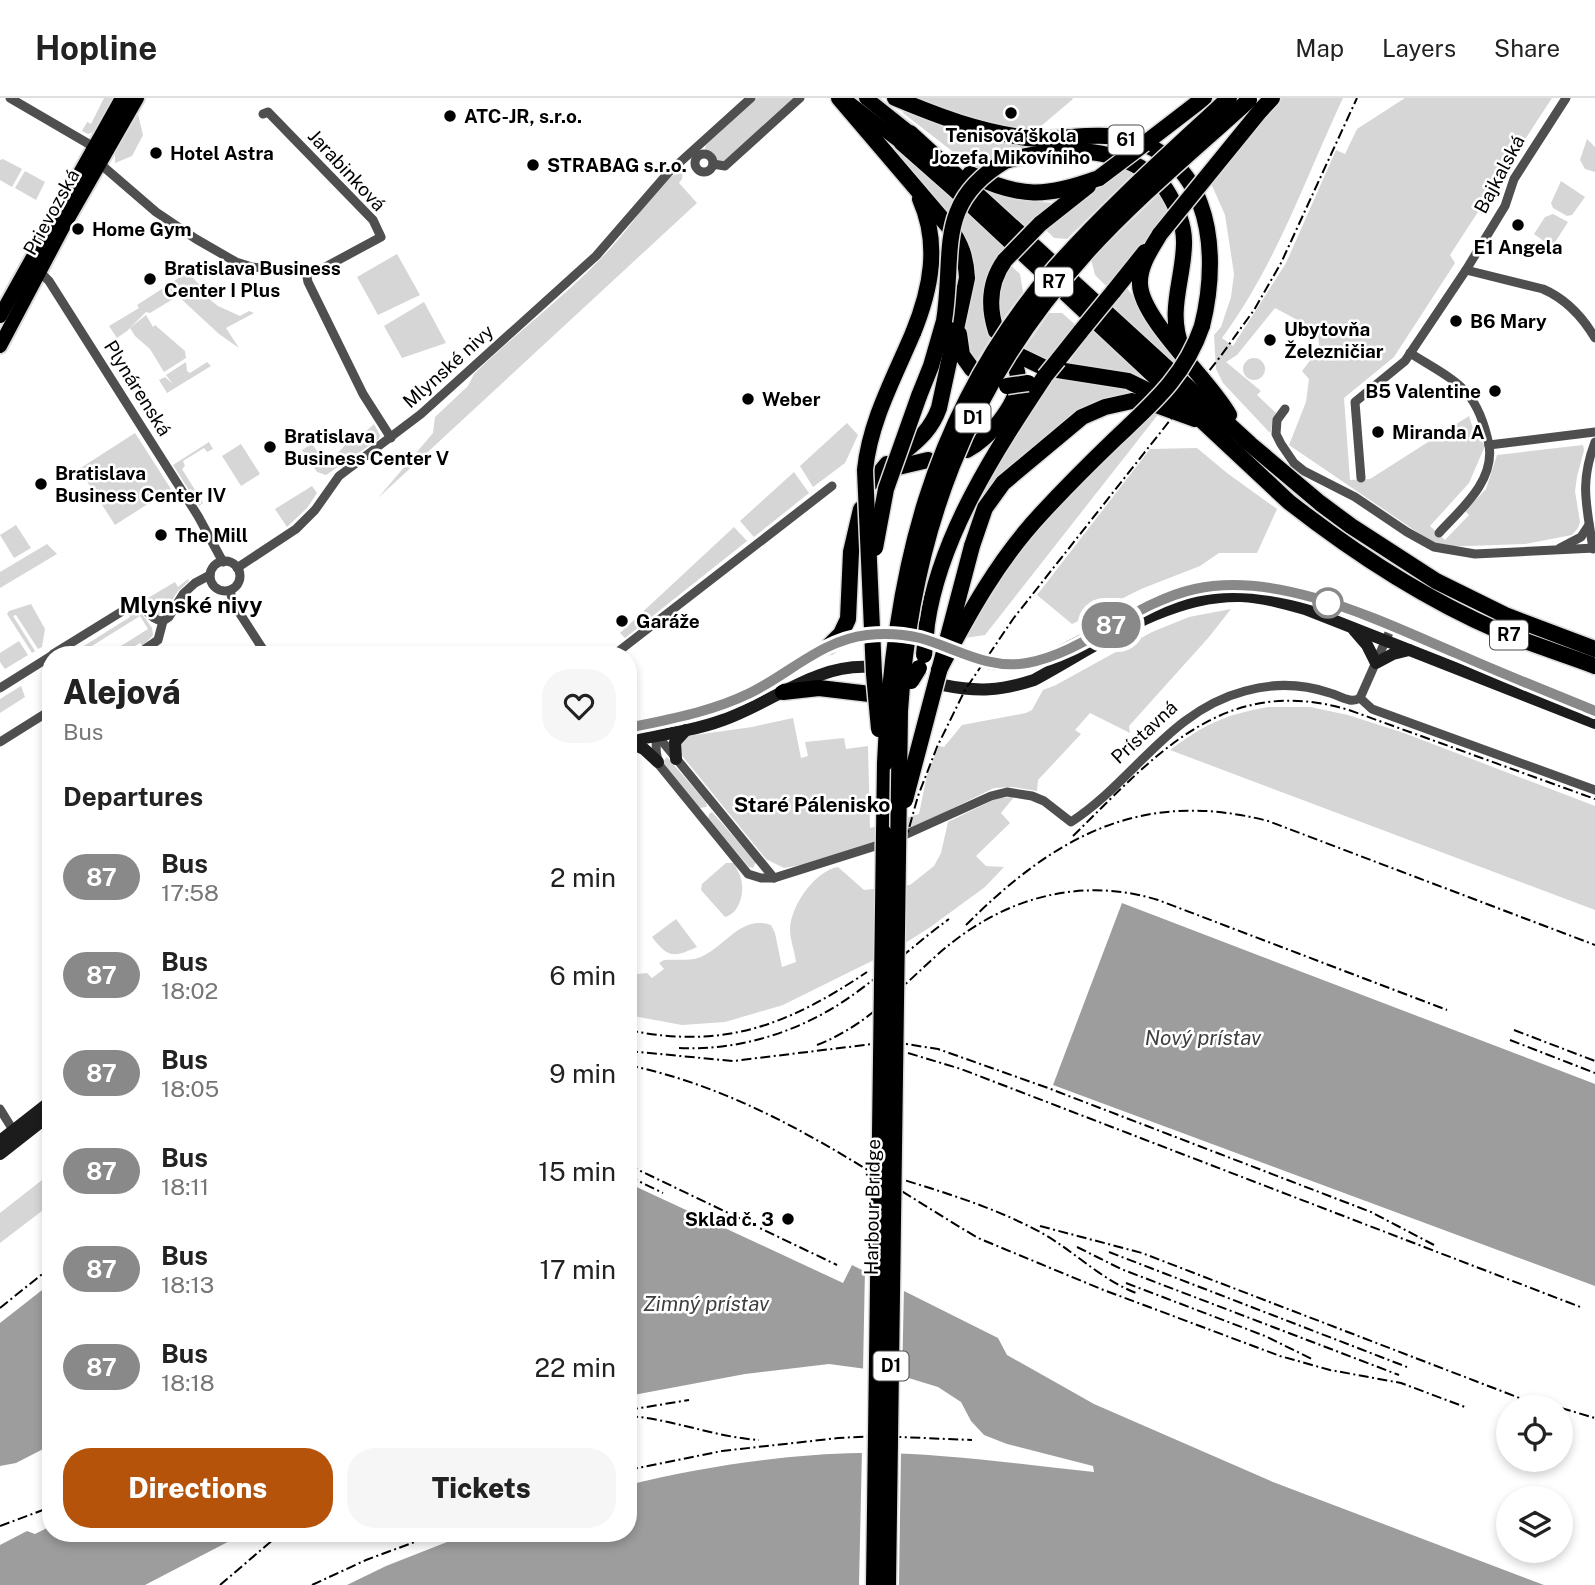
<!DOCTYPE html>
<meta charset="utf-8">
<style>
body{margin:0;font-family:"Public Sans",sans-serif;background:#f6f6f6;color:#222;height:100vh;display:flex;flex-direction:column;font-size:26px;white-space:nowrap}
*{box-sizing:border-box;margin:0}
p{font-size:23px;color:#767676}
.icon{flex:none;width:38px;height:38px;fill:none;stroke:currentColor;stroke-width:2;stroke-linecap:round;stroke-linejoin:round}
.map{position:relative;flex:1;overflow:hidden}
.sheet{position:absolute;left:42px;top:548px;width:595px;height:896px;display:flex;flex-direction:column;background:#fff;border-radius:28px;box-shadow:0 4px 10px #0003}
.sheet>*{flex:none}
.badge{padding:0 14px;border-radius:23px;font-size:24px;line-height:46px}
.fabs{position:absolute;left:1496px;top:1297px;display:grid;gap:14px}
.fabs a{display:grid;place-items:center;width:77px;height:77px;border-radius:50%;background:#fff;box-shadow:0 4px 10px #0003;font-size:35px}
.map>.badge{position:absolute;translate:-50% -50%;box-shadow:0 0 0 4px #fff}
h2{padding:0 21px;font-size:26px;line-height:63px}
.round{display:grid;place-items:center;flex:none;width:74px;height:74px;border-radius:28px;background:#f6f6f6}
.head{display:flex;align-items:center;justify-content:space-between;height:119px;padding:0 21px}
h1{font-size:33px;font-weight:800;line-height:52px}
.primary-button{display:flex;gap:14px;margin-top:auto;padding:14px 21px}
.primary-button a{flex:1;height:80px;border-radius:28px;background:#b45309;color:#fff;font-size:28px;font-weight:800;line-height:80px;text-align:center}
.primary-button a+a{background:#f6f6f6;color:#222}
ul{padding:0;list-style:none}
li{display:flex;align-items:center;gap:21px;height:98px;padding:0 21px}
li div{flex:1}
li b{display:block;font-size:26px}
li em{font-style:normal}
li .badge{min-width:77px;font-weight:700;text-align:center}
header{display:flex;align-items:center;gap:42px;box-sizing:border-box;height:98px;padding:0 35px;background:#fff;border-bottom:2px solid #e0e0e0}
header strong{font-size:33px}
nav{display:flex;gap:38px;margin-inline-start:auto;font-size:24px}
.map>svg:first-child{display:block}
.green{fill:#d6d6d6}
.water{fill:#9d9d9d}
.pier{fill:#fff}
.lines{fill:none;stroke-linecap:round;stroke-linejoin:round}
.primary-casing{stroke:#dbdbdb;stroke-width:18}
.highway-casing{stroke:#dbdbdb;stroke-width:19}
.street{stroke:#4f4f4f;stroke-width:9}
.secondary{stroke:#1c1c1c;stroke-width:12}
.primary{stroke:#000;stroke-width:14}
.highway{stroke:#000;stroke-width:16}
.rail{stroke:#000;stroke-width:2;stroke-dasharray:10 3.5 2 3.5;stroke-linecap:butt}
.highway-bridge-casing{stroke:#dbdbdb;stroke-width:19;stroke-linecap:butt}
.highway-bridge{stroke:#000;stroke-width:16}
.line-casing{stroke:#fff;stroke-width:16}
.line{stroke:#898989;stroke-width:10}
.poi-dot{fill:#000;stroke:#fff;stroke-width:2.5}
.stop-dot{fill:#fff;stroke:#898989;stroke-width:3.5}
.labels{text-anchor:middle;stroke-width:5;stroke-linejoin:round;paint-order:stroke}
.shield{fill:#fff;stroke:#4c4c4c;stroke-width:2}
.shield-label{font-size:18px;font-weight:bold;fill:#000}
.poi-label{font-size:19px;font-weight:bold;fill:#000;stroke:#fff;text-anchor:start}
.street-label{font-size:19px;fill:#000;stroke:#fff}
.neighbourhood-label{font-size:21px;font-weight:bold;fill:#000;stroke:#fff}
.water-label{font-size:21px;font-style:italic;fill:#3e3e3e;stroke:#fff}
.quarter-label{font-size:23px;font-weight:bold;fill:#000;stroke:#fff}
</style>
<header>
<strong>Hopline</strong>
<nav><a>Map</a><a>Layers</a><a>Share</a></nav>
</header>
<div class="map">
<svg width="1595" height="1487" viewBox="0 0 1595 1487">
<rect width="100%" height="100%" fill="#fff"/>
<g class="green">
<path d="M104,0H113L94,34L88,36L82,33L87,24L91,26Z"/>
<path d="M757,0H795L723,65L717,63L705,51L706,47Z"/>
<path d="M912,0H1072L1073,1L1034,34L985,23L986,27Z"/>
<path d="M1277,0H1343C1305,81 1276,167 1222,240L1233,248L1286,165L1336,52L1345,56L1357,31L1405,0H1552L1450,157L1455,165L1394,259L1344,300L1350,382L1370,381L1469,318L1473,330L1485,348L1469,385L1430,428L1445,442L1469,417L1465,413L1486,391L1497,357L1583,347L1584,352L1577,379L1575,393L1580,424L1578,430L1572,437L1525,446L1439,449L1289,347L1306,304L1309,281L1302,273L1319,251L1318,233L1275,210L1237,257L1226,264L1261,293L1257,297L1276,315L1270,335L1223,285L1216,271L1214,237L1221,229L1231,199L1234,176L1225,117L1210,83Z"/>
<path d="M904,12L959,35L1037,48L1007,56L979,71L961,60L903,15Z"/>
<path d="M138,16L143,37L132,58L115,65V56Z"/>
<path d="M861,21L907,55L1007,147L992,167L985,190L992,238L974,267L964,238L972,162Z"/>
<path d="M1587,41L1595,49V74L1585,71L1580,62Z"/>
<path d="M3,61L22,71L12,89L0,82V62Z"/>
<path d="M1123,69L1135,74L1067,141L1054,140L1044,130Z"/>
<path d="M25,73L45,84L36,102L15,90Z"/>
<path d="M683,74L682,81L679,85L697,105L378,400L433,335L435,319L468,288L474,276C525,226 587,183 631,126C644,110 661,77 683,74Z"/>
<path d="M1561,83L1585,99L1572,117L1567,118L1553,110L1551,105Z"/>
<path d="M985,92L1028,103L1053,105L1023,130Z"/>
<path d="M1161,94L1173,113L1108,190L1095,177L1091,161Z"/>
<path d="M1553,116L1568,124L1552,149L1534,136L1545,119Z"/>
<path d="M397,156L420,197L378,217L357,179Z"/>
<path d="M1008,165L1020,176L1023,194L998,228L994,206Z"/>
<path d="M188,174L202,190L199,193L218,208L240,218L249,213L254,215L226,230L239,250L219,236L178,198L150,215L146,214L127,233L117,240L109,228L139,210L137,207Z"/>
<path d="M1126,189L1180,258L1175,268L1109,210Z"/>
<path d="M424,204L446,245L402,260L384,228Z"/>
<path d="M1049,215H1062L1078,229L1044,266L1021,255Z"/>
<path d="M146,217L153,229L155,227L185,253L186,260L164,274L150,251L135,238L130,230Z"/>
<path d="M1094,228L1156,284L1152,288C1124,275 1099,268 1068,266Z"/>
<circle cx="1254" cy="271" r="11"/>
<path d="M186,264L187,273L190,275L207,264L211,268L167,295L159,282L165,279L173,286L166,277Z"/>
<path d="M1054,279L1122,290L1138,295L1107,299L1075,316L983,400L979,398L1004,353Z"/>
<path d="M1155,314H1160L985,537L965,540L1016,458L1046,421Z"/>
<path d="M847,325L858,337L845,365L813,389L800,368Z"/>
<path d="M374,326L380,337L379,341L326,377L317,374L302,352L312,346L325,364C341,356 345,345 358,333L362,337Z"/>
<path d="M135,335L171,391L115,427L79,371Z"/>
<path d="M209,344L213,351L207,354L204,350L183,363L185,368L182,371L203,405L199,408L173,367Z"/>
<path d="M241,346L260,376L241,388L222,358Z"/>
<path d="M1197,350L1227,375L1277,411L1257,455H1219L1200,468L1141,491L1072,526L1037,497L1150,351Z"/>
<path d="M794,374L809,395L754,439L740,423Z"/>
<path d="M312,388L317,395L307,410L287,429L275,411Z"/>
<path d="M16,427L31,450L14,460L0,437Z"/>
<path d="M734,429L747,443L625,540L620,535Z"/>
<path d="M47,446L57,456L0,490V474Z"/>
<path d="M188,481L189,483L178,493L163,516L158,518L149,511L148,500L175,484L178,489Z"/>
<path d="M31,506L45,531L42,549L38,551L16,517L13,518L35,553L32,555L7,516L9,513Z"/>
<path d="M133,511L140,513L152,530L153,537L143,548L140,545L121,556H108L148,531L140,518L79,556H71L130,519L127,514Z"/>
<path d="M1231,511L1209,539L1129,628L1130,635L1090,615L1075,632L1081,636L1038,682L1037,693L1013,689L994,690L921,726L868,748L812,765L784,770L766,761L679,654L681,644L688,638L752,629L793,620L801,660L808,658L805,644L844,640L846,651L868,648L870,730L919,716L927,677L939,648L944,649L962,627L1026,615L1032,612L1043,592L1056,587L1152,534L1189,519Z"/>
<path d="M19,543L28,557L5,571L0,564V555Z"/>
<path d="M21,588L25,599L0,615V601Z"/>
<path d="M1268,609H1310L1348,617L1404,635L1595,708V812L1170,652C1205,626 1224,617 1268,609Z"/>
<path d="M667,659L706,704L707,709L699,710L662,665Z"/>
<path d="M1014,699L1001,715L1010,725L976,758L986,768L1004,769L985,789L929,830L894,852L783,907L725,924L682,927L628,917V877L647,875L652,880L664,871L659,865L664,862C674,861 688,863 698,860C724,851 740,816 771,827L775,835L782,869L796,864C795,854 790,842 790,831C791,807 815,773 838,769L864,792L910,787L934,768L941,755L948,724L997,700Z"/>
<path d="M712,714L756,764L753,770L749,769L708,721L709,716Z"/>
<path d="M726,765H734C736,770 740,776 741,781C745,795 739,816 725,819L701,792L702,786Z"/>
<path d="M676,821L697,849C673,860 668,860 652,839Z"/>
<path d="M51,1075V1106L0,1145V1115Z"/>
</g>
<g class="water">
<path d="M1122,805L1595,986V1188L1053,987Z"/>
<path d="M628,1085L843,1185L852,1167L998,1240L1007,1257L1094,1306L1273,1384L1544,1487H347L386,1468L470,1435H628V1387C699,1369 787,1356 860,1355C938,1354 1017,1366 1094,1374L1093,1368L1007,1346L984,1337L971,1323L961,1304L938,1289L889,1274L829,1266L745,1276L628,1298Z"/>
<path d="M51,1185V1347L16,1365L0,1368V1225Z"/>
<path d="M51,1428V1435H245L145,1487H0V1447L27,1433L35,1436Z"/>
</g>
<g class="pier">
<path d="M865,1170L904,1189L902,1282L863,1274Z"/>
<path d="M862,1351L901,1353L899,1487H859Z"/>
</g>
<g class="lines">
<g class="primary-casing">
<g id="primary">
<path d="M866,0L910,35"/>
<path d="M849,5L902,45"/>
<path d="M0,218L122,0"/>
<path d="M0,248L62,131L137,0"/>
</g>
</g>
<g class="highway-casing">
<g id="highway">
<path d="M839,0L949,129C961,145 966,160 967,180L939,310C932,330 919,342 902,355"/>
<path d="M895,0C940,19 978,33 1027,40C1054,43 1081,36 1107,38C1209,46 1222,148 1202,228"/>
<path d="M1260,13L1272,0"/>
<path d="M910,35L1250,346L1320,405L1351,428L1436,483L1505,517L1595,551"/>
<path d="M902,45L953,90L1289,404C1353,454 1425,501 1499,533C1531,546 1563,556 1595,568"/>
<path d="M1144,46L1204,0"/>
<path d="M1005,63C1050,51 1099,46 1141,70"/>
<path d="M970,76C1022,101 1045,99 1099,80"/>
<path d="M1165,90C1176,107 1185,126 1184,147C1183,183 1167,214 1182,250"/>
<path d="M1040,126L1088,88"/>
<path d="M1160,136C1151,151 1139,168 1140,186C1141,222 1211,283 1229,317"/>
<path d="M1113,194L1145,154"/>
<path d="M996,233C988,208 989,184 1005,162"/>
<path d="M913,235C931,191 940,146 920,101"/>
<path d="M959,236L962,257L972,271"/>
<path d="M1018,257L1045,270L1128,283L1169,303"/>
<path d="M1058,262L1081,233"/>
<path d="M919,298L931,268L944,223"/>
<path d="M967,352C988,341 1016,309 1018,285C1019,277 1016,270 1014,263"/>
<path d="M898,369L928,362"/>
<path d="M872,384L887,366"/>
<path d="M972,448L985,410L1003,385L1082,319L1105,309L1132,303L1159,308L1195,321"/>
<path d="M927,526C940,437 996,352 1045,278"/>
<path d="M829,548L841,536L848,521L851,454L861,411"/>
<path d="M783,594L819,590L870,596"/>
<path d="M884,735L885,665"/>
</g>
</g>
<g class="street">
<path d="M10,0L94,49V51"/>
<circle cx="704" cy="65" r="9"/>
<path d="M98,64L156,114L196,141L236,164L252,169L316,174L381,139L373,122L268,14L263,16"/>
<path d="M713,66L725,68L800,0"/>
<path d="M1466,172L1505,108L1514,81L1566,0"/>
<path d="M40,174L49,183L198,418L223,464"/>
<path d="M306,174L308,184L363,296L391,340"/>
<path d="M1410,255C1456,284 1477,289 1489,347L1595,334"/>
<path d="M1285,311L1277,322L1276,336L1281,346L1294,365L1304,373L1355,399L1407,434L1434,449L1475,456L1595,450"/>
<path d="M1361,380L1355,304L1405,263L1466,172L1543,191C1566,201 1582,218 1595,240"/>
<path d="M1439,435C1461,411 1495,383 1489,347"/>
<path d="M1560,450L1581,439L1589,427"/>
<path d="M1593,451C1587,408 1579,386 1595,344"/>
<circle cx="225" cy="478" r="15"/>
<path d="M237,470L296,431L315,412L339,378L421,316L596,158L668,75L751,0"/>
<path d="M230,492L233,505L266,556"/>
<path d="M53,556L134,506C147,507 148,522 163,523"/>
<path d="M138,556L158,542L163,523L169,519L183,496L195,485L210,477"/>
<path d="M615,556L832,388"/>
<path d="M0,590L51,558"/>
<path d="M1360,600L1372,611L1595,692"/>
<path d="M1360,600L1392,528"/>
<path d="M656,624C658,640 653,653 660,668L748,776L761,780H774L885,745"/>
<path d="M657,637L774,780"/>
<path d="M0,644L51,612"/>
<path d="M898,740L991,698L1007,694L1032,698L1044,703L1071,724C1134,683 1169,613 1245,593C1273,585 1303,586 1330,595C1341,598 1350,606 1360,600"/>
<path d="M0,1011L13,1032"/>
</g>
<g class="secondary">
<path d="M1354,532L1367,547L1376,565L1393,556L1409,552"/>
<path d="M957,554C968,558 980,564 992,566C1035,571 1070,549 1106,529C1146,508 1185,487 1230,486C1303,485 1377,522 1443,550C1493,571 1544,592 1595,613"/>
<path d="M943,587C978,594 1000,593 1034,582C1097,548 1167,496 1241,498C1263,499 1284,505 1305,511L1595,625"/>
<path d="M628,630C667,621 706,615 742,598C785,578 820,544 868,537"/>
<path d="M628,643C659,637 693,633 723,622C772,605 815,566 869,569"/>
<path d="M629,644L644,651L658,664"/>
<path d="M676,661L675,644L686,632"/>
<path d="M0,1043L51,1003"/>
<path d="M0,1056L51,1016"/>
</g>
<use href="#primary" class="primary"/>
<use href="#highway" class="highway"/>
<g class="rail">
<path d="M1073,738C1154,659 1223,574 1349,612L1595,701"/>
<path d="M966,827C1054,739 1141,690 1268,723L1595,847"/>
<path d="M628,932C724,952 788,927 867,874"/>
<path d="M1514,932L1595,963"/>
<path d="M1510,942L1595,975"/>
<path d="M817,947C866,928 898,892 936,858C998,802 1077,777 1158,802L1447,912"/>
<path d="M679,950C734,953 792,936 838,907C877,882 912,848 949,821"/>
<path d="M628,953L733,963L873,946H906L938,951L1048,990L1371,1114L1434,1147"/>
<path d="M908,955L961,971L1583,1210"/>
<path d="M628,967C764,996 862,1071 978,1140L1101,1191L1280,1258L1330,1272L1401,1285L1465,1309"/>
<path d="M628,1067L837,1167"/>
<path d="M888,1077C939,1093 992,1108 1040,1134C1073,1152 1100,1181 1136,1195"/>
<path d="M628,1078L663,1095"/>
<path d="M1040,1128L1142,1155L1543,1309"/>
<path d="M1077,1149L1121,1171L1399,1277"/>
<path d="M1109,1154L1407,1269"/>
<path d="M1126,1185L1265,1238L1314,1262"/>
<path d="M0,1210L51,1169"/>
<path d="M1536,1300L1559,1309"/>
<path d="M1561,1310L1595,1320"/>
<path d="M628,1312L689,1302"/>
<path d="M628,1318C673,1321 714,1339 759,1342"/>
<path d="M628,1372L722,1353L838,1340L875,1338L972,1342"/>
<path d="M0,1428L51,1409"/>
<path d="M220,1487L281,1435"/>
<path d="M312,1487L366,1462L439,1435"/>
<path d="M886,1487L894,810L897,773L918,698L937,649L965,592L1013,521L1220,259L1254,212L1281,165L1357,0"/>
</g>
<g class="highway-bridge-casing">
<g id="highway-bridge">
<path d="M1099,80L1144,46"/>
<path d="M1160,136L1260,13"/>
<path d="M1005,162L1040,126"/>
<path d="M944,223C955,155 934,105 1005,63"/>
<path d="M1081,233L1113,194"/>
<path d="M1045,278L1058,262"/>
<path d="M1007,288L1028,285"/>
<path d="M875,450L886,391L919,298"/>
<path d="M924,557L927,526"/>
<path d="M939,572C968,517 998,462 1041,416C1065,390 1090,365 1116,340C1153,305 1185,278 1202,228"/>
<path d="M911,583L919,570"/>
<path d="M879,631L874,576L865,372C870,323 894,280 913,235"/>
<path d="M885,665C893,478 930,315 1055,170C1109,109 1170,55 1229,0"/>
<path d="M905,702L972,448"/>
<path d="M874,1487L884,735"/>
<path d="M888,1487L900,613C911,437 966,287 1086,155C1136,100 1194,52 1249,2"/>
</g>
</g>
<use href="#highway-bridge" class="highway-bridge"/>
</g>
<g class="lines">
<g class="line-casing">
<path id="line" d="M628,630C670,621 711,614 750,595C789,576 822,542 867,537C885,535 903,536 920,540C956,550 987,572 1027,565C1084,555 1135,504 1195,491C1279,472 1382,524 1458,556C1503,576 1549,594 1595,613"/>
</g>
<use href="#line" class="line"/>
</g>
<g class="poi-dot">
<circle cx="1011" cy="15" r="7"/>
<circle cx="450" cy="18" r="7"/>
<circle cx="156" cy="55" r="7"/>
<circle cx="533" cy="67" r="7"/>
<circle cx="1518" cy="127" r="7"/>
<circle cx="78" cy="131" r="7"/>
<circle cx="150" cy="181" r="7"/>
<circle cx="1456" cy="223" r="7"/>
<circle cx="1270" cy="242" r="7"/>
<circle cx="1495" cy="293" r="7"/>
<circle cx="748" cy="301" r="7"/>
<circle cx="1378" cy="334" r="7"/>
<circle cx="270" cy="349" r="7"/>
<circle cx="41" cy="386" r="7"/>
<circle cx="161" cy="437" r="7"/>
<circle cx="622" cy="523" r="7"/>
<circle cx="788" cy="1121" r="7"/>
</g>
<circle class="stop-dot" cx="1328" cy="505" r="14"/>
<g class="labels">
<g class="shield">
<rect x="1108.5" y="27.5" width="35" height="29" rx="5"/>
<rect x="1035" y="169.5" width="38" height="29" rx="5"/>
<rect x="955.5" y="305.5" width="35" height="29" rx="5"/>
<rect x="1490" y="522.5" width="38" height="29" rx="5"/>
<rect x="873.5" y="1253.5" width="35" height="29" rx="5"/>
</g>
<g class="shield-label">
<text x="1126" y="48">61</text>
<text x="1054" y="190">R7</text>
<text x="973" y="326">D1</text>
<text x="1509" y="543">R7</text>
<text x="891" y="1274">D1</text>
</g>
<g class="poi-label">
<text x="464" y="25">ATC-JR, s.r.o.</text>
<text x="1011" y="44" text-anchor="middle">Tenisová škola<tspan x="1011" dy="22">Jozefa Mikovíniho</tspan></text>
<text x="170" y="62">Hotel Astra</text>
<text x="547" y="74">STRABAG s.r.o.</text>
<text x="92" y="138">Home Gym</text>
<text x="1518" y="156" text-anchor="middle">E1 Angela</text>
<text x="164" y="177">Bratislava Business<tspan x="164" dy="22">Center I Plus</tspan></text>
<text x="1470" y="230">B6 Mary</text>
<text x="1284" y="238">Ubytovňa<tspan x="1284" dy="22">Železničiar</tspan></text>
<text x="1481" y="300" text-anchor="end">B5 Valentine</text>
<text x="762" y="308">Weber</text>
<text x="1392" y="341">Miranda A</text>
<text x="284" y="345">Bratislava<tspan x="284" dy="22">Business Center V</tspan></text>
<text x="55" y="382">Bratislava<tspan x="55" dy="22">Business Center IV</tspan></text>
<text x="175" y="444">The Mill</text>
<text x="636" y="530">Garáže</text>
<text x="774" y="1128" text-anchor="end">Sklad č. 3</text>
</g>
<g class="street-label">
<text transform="translate(347 72) rotate(47)" y="7">Jarabinková</text>
<text transform="translate(1499 76) rotate(-62)" y="7">Bajkalská</text>
<text transform="translate(51 114) rotate(-61)" y="7">Prievozská</text>
<text transform="translate(448 268) rotate(-42)" y="7">Mlynské nivy</text>
<text transform="translate(138 290) rotate(58)" y="7">Plynárenská</text>
<text transform="translate(1144 634) rotate(-43)" y="7">Prístavná</text>
<text transform="translate(872 1109) rotate(-89)" y="7">Harbour Bridge</text>
</g>
<g class="neighbourhood-label">
<text x="812" y="714">Staré Pálenisko</text>
</g>
<g class="water-label">
<text x="1203" y="947">Nový prístav</text>
<text x="706" y="1213">Zimný prístav</text>
</g>
<g class="quarter-label">
<text x="191" y="515">Mlynské nivy</text>
</g>
</g>
</svg>
<div class="fabs">
<a><svg class="icon" aria-label="locate" viewBox="0 0 24 24"><circle cx="12" cy="12" r="6"/><path d="M12 2v4M12 18v4M2 12h4M18 12h4"/></svg></a>
<a><svg class="icon" aria-label="layers" viewBox="0 0 24 24"><path d="M12 4l9 5-9 5-9-5zM3 14l9 5 9-5"/></svg></a>
</div>
<b class="badge" style="left:1111px;top:527px;background:#898989;color:#fff">87</b>
<section class="sheet">
<div class="head"><div><h1>Alejová</h1><p>Bus</p></div><a class="round"><svg class="icon" aria-label="heart" viewBox="0 0 24 24"><path d="M12 20l-8-8c-3-5 5-10 8-4 3-6 11-1 8 4z"/></svg></a></div>
<h2>Departures</h2>
<ul>
<li><span class="badge" style="background:#898989;color:#fff">87</span><div><b>Bus</b><p>17:58</p></div><em>2 min</em></li>
<li><span class="badge" style="background:#898989;color:#fff">87</span><div><b>Bus</b><p>18:02</p></div><em>6 min</em></li>
<li><span class="badge" style="background:#898989;color:#fff">87</span><div><b>Bus</b><p>18:05</p></div><em>9 min</em></li>
<li><span class="badge" style="background:#898989;color:#fff">87</span><div><b>Bus</b><p>18:11</p></div><em>15 min</em></li>
<li><span class="badge" style="background:#898989;color:#fff">87</span><div><b>Bus</b><p>18:13</p></div><em>17 min</em></li>
<li><span class="badge" style="background:#898989;color:#fff">87</span><div><b>Bus</b><p>18:18</p></div><em>22 min</em></li>
</ul>
<div class="primary-button"><a>Directions</a><a>Tickets</a></div>
</section>
</div>
